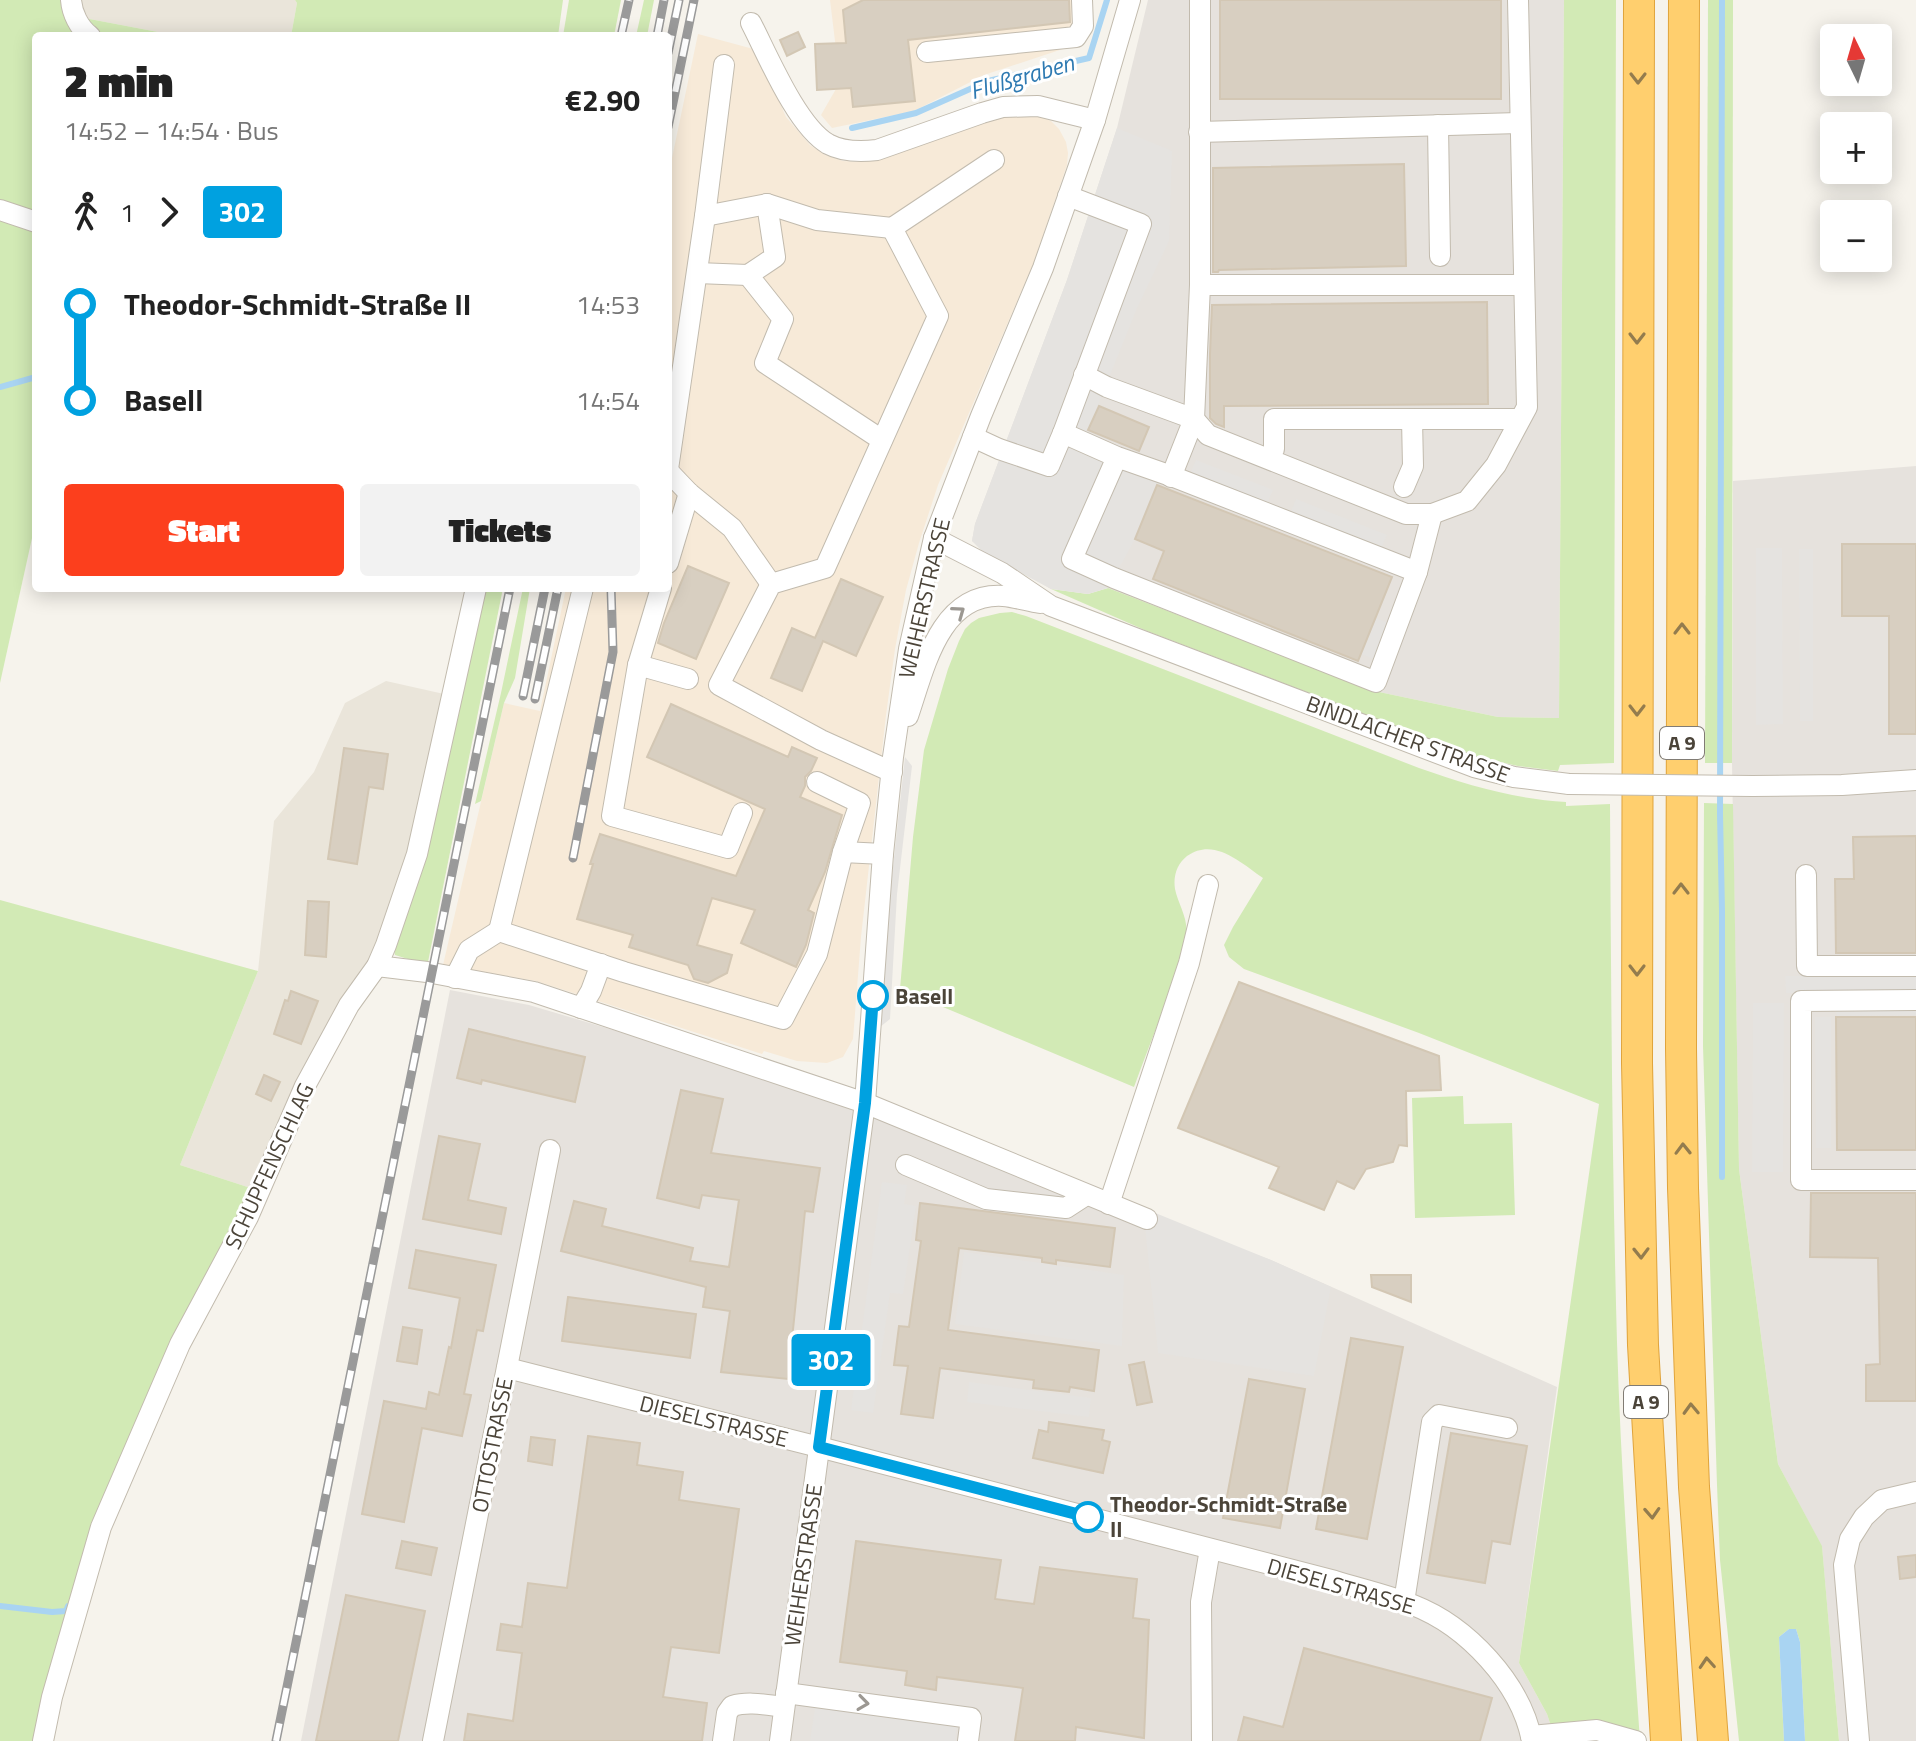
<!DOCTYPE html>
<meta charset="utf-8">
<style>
body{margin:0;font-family:"Titillium Web",sans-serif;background:#f2f2f2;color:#222;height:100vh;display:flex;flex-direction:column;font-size:30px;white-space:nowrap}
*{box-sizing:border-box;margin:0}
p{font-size:26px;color:#767676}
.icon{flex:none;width:44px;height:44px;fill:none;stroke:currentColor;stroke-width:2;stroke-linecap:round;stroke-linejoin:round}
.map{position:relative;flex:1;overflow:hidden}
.panel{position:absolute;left:32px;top:32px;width:640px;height:560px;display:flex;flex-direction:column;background:#fff;border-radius:8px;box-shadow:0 4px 20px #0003}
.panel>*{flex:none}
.badge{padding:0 16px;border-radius:6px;font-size:28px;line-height:52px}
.needle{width:52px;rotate:355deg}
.controls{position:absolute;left:1820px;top:24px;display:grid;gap:16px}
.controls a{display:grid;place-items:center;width:72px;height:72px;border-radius:8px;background:#fff;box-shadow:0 4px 20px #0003;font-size:40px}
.map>.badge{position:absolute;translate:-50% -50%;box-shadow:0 0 0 4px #fff}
.legs{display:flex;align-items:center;gap:12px;height:88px;padding:0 32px;font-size:26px}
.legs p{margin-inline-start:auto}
.summary{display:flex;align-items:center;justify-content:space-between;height:136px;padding:0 32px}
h1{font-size:44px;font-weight:800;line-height:60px}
.action{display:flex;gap:16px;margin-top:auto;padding:16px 32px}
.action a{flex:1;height:92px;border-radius:8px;background:#fc3f1d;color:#fff;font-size:32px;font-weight:800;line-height:92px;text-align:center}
.action a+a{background:#f2f2f2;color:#222}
ul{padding:0 32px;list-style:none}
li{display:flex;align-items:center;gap:28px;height:96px;font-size:30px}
li i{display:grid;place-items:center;width:12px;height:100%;margin:0 10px;background:currentColor}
li i::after{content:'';width:20px;height:20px;margin:-10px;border:6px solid;border-radius:50%;background:#fff}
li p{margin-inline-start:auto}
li:first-child i{background:linear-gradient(#0000 50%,currentColor 0)}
li:last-child i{background:linear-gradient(currentColor 50%,#0000 0)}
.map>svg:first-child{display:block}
.residential{fill:#eae5da}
.commercial{fill:#f7ead8}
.industrial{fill:#e6e2dd}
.green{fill:#d2eab5}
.parking{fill:#e5e3e0}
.water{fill:#a9d4f2}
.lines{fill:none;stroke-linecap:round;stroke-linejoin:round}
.stream{stroke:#a9d4f2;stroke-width:6}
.building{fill:#d8cfc1;stroke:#d3c7b4;stroke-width:2}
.minor-casing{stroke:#c2bbae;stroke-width:22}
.highway-casing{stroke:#e0a43c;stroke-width:32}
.minor{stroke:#fff;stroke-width:20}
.highway{stroke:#ffcf6e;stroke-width:30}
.rail-casing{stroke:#9a9a9a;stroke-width:9}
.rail{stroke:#fff;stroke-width:6;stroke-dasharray:18;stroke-linecap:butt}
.minor-bridge-casing{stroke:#c2bbae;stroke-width:22;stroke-linecap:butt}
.minor-bridge{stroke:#fff;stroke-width:20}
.oneway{stroke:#937c4e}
.oneway2{stroke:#9c9892}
.line-1-casing{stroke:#fff;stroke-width:18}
.line-1{stroke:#00a1e0;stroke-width:12}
.stop-1-dot{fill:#fff;stroke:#00a1e0;stroke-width:4}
.labels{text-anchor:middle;stroke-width:6;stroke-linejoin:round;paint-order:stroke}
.shield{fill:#fff;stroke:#817c74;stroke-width:2}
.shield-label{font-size:20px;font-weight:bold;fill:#4b4439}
.street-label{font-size:22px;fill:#4b4439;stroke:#fff}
.stop-label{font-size:22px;font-weight:bold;fill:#4b4439;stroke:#fff;text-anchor:start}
.water-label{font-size:24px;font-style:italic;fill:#2e7ab2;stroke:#fff}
</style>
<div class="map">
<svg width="1916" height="1741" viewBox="0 0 1916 1741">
<rect width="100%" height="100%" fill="#f6f3ec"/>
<g class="residential">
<path d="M75,0H295L297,3L291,36H179L79,17Z"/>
<path d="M386,681L444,694L411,852L374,954L260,1191L180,1165L258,971L274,821L314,772L345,703Z"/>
</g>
<g class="commercial">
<path d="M830,0H1093L1075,45L984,75L914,111L832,128L821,115L840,82Z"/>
<path d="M698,34L757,50L786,117L810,145L825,155L843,161L861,162L879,159L1005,115H1036L1051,121L1059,129L1066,142L1068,153L1067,165L1034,262L938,485L919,543L906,590L895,649L886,715L861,937L853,1039L843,1057L827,1063L797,1061L764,1051L762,1054L536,981L443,965L504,703L540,711L566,588H599V592L623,590L624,588H668V177Z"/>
</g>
<g class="industrial">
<path d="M1148,0H1564L1559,718L1498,717L1379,692L1108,588L1051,589L972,541L975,524L1067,280L1117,128Z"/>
<path d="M1916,466V1741H1839L1822,1547L1778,1464L1739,1169L1732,763L1733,481Z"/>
<path d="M450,990L529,1005L782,1080L1271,1260L1557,1387L1519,1663L1547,1714L1556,1741H301Z"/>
</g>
<g class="green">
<path d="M0,0H67L84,36H36V217L0,205Z"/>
<path d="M295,0H563L558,36H291L297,3Z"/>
<path d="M569,0H621L614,36H563Z"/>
<path d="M644,0H654L647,36H636Z"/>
<path d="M1564,0H1616L1614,763L1560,765L1558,771L1518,766L1477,757L1147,631L1051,589L1088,594L1108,588L1379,692L1498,717L1559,718Z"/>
<path d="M1708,0H1733L1732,763H1705Z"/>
<path d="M79,17L179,36H96Z"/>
<path d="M0,215L36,227V520L0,683Z"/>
<path d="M482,588H503L428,962L411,960L395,955L393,946Z"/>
<path d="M523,588H530L515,678L504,703L481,801L475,804L501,693Z"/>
<path d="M1012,612L1026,616L1419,768C1467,785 1514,799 1566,802V806L1610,804C1611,983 1612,1163 1617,1342C1621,1475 1631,1608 1640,1741H1556L1547,1714L1519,1663L1599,1104L1419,1033L1244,969L1229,957L1224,945L1233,927L1263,878C1240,862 1214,837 1187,856C1177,864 1173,876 1175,889C1178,904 1189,919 1186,936C1174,987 1152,1037 1134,1087L900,989L913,837L924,750L948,669L959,641L965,629L971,623L979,618L1000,613Z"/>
<path d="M1704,803L1733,804L1739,1169L1778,1464L1822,1546L1839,1741H1805L1800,1642L1796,1629H1789L1779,1637L1784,1741H1739L1720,1560L1717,1485L1703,1046Z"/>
<path d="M0,900L258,971L180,1165L260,1191L101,1527L43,1741H0Z"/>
<path d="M1463,1096L1464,1124L1512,1123L1515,1215L1415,1218L1412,1098Z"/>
</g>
<g class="parking">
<path d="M1117,128L1172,151L1169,241L1137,308L1079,452L1158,483L1135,539L1108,588L1088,594L1051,589L984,553L972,541L975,524L1067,280Z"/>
<path d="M1196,460L1273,490L1266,506L1189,476Z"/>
<path d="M1296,499L1387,535L1380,551L1290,514Z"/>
<path d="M1756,548H1782L1783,724L1756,725Z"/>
<path d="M1799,549H1813V721H1800Z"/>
<path d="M1376,618L1391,624L1376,660L1361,654Z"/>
<path d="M905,757L912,766L897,894L890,1019L880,1027L890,894Z"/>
<path d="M1785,976H1916V992L1786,993Z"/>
<path d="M1753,1003H1784L1783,1172H1752Z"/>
<path d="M1836,1011H1916V1015L1837,1016Z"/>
<path d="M1815,1017H1831V1148H1816Z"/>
<path d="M882,1182L907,1185L904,1204L916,1206L903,1294L890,1293L873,1413L851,1410Z"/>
<path d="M1143,1208L1271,1260L1331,1287L1314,1376L1158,1353Z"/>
<path d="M964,1252L1124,1275L1122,1346L955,1324Z"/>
<path d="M969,1382L1091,1398L1089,1417L967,1402Z"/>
<path d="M815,1707L957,1725L955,1741H810Z"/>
</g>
<path class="water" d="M1789,1629H1796L1800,1642L1805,1741H1784L1779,1637Z"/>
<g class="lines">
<g class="stream">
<path d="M1722,0L1720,814L1722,911V1177"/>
<path d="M852,128L916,113L988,81L1089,58L1107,0"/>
<path d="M0,387L36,377"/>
<path d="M0,1606L52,1612L66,1611L68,1606"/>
</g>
</g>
<g class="building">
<path d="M863,0H1069L1070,22L908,40L915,101L853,107L851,88L817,90L815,44L846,43L843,10Z"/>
<rect x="1220" y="0" width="281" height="99"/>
<path d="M798,32L805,47L787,56L780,40Z"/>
<path d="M1404,164L1406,266L1219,270L1218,272H1213V168Z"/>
<path d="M1487,302L1488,404L1224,406V427L1216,424L1210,418V354L1212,305Z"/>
<path d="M1099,406L1149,427L1139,451L1088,430Z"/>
<path d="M1157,485L1392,577L1358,661L1153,579L1164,551L1135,539Z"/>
<path d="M1842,544H1916V734H1889V616H1842Z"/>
<path d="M688,566L729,583L696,659L658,643L664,623Z"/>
<path d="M841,579L883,597L856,656L823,641L802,691L771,678L792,628L815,638Z"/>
<path d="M671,704L788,757L792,747L817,758L811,771L805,777V786L800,797L842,815L825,872L808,910L814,913L806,945L796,967L741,943L755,910L712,898L697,945L732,955L727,973L708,983L694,979L688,965L629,947L633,935L577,919L593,864H590L600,834L736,876L765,809L647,757Z"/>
<path d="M344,748L388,754L383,789L369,787L357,864L328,859Z"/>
<path d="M1916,836V953H1836L1835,879H1854L1853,837Z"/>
<path d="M308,901L329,902L326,957L305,955Z"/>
<path d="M1239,982L1439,1056L1441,1090L1406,1091L1407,1146L1399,1145L1393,1162L1366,1169L1354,1189L1337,1181L1324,1210L1269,1188L1279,1167L1178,1128Z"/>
<path d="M291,991L318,1001L301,1044L274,1034L285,1000L288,1001Z"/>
<path d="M1836,1017H1916V1150H1837Z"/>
<path d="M469,1029L585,1057L575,1102L482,1080L481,1084L457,1078Z"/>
<path d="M264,1075L280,1082L271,1101L256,1094Z"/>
<path d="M681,1090L723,1099L711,1153L820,1168L813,1212L805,1211L788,1379L721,1372L730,1311L703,1307L706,1287L561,1251L574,1201L606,1209L602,1226L693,1248L690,1261L729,1267L739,1200L702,1195L699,1208L657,1198Z"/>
<path d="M439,1136L480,1144L468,1200L506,1208L501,1234L423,1219Z"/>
<path d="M1811,1193H1916V1401H1866V1365L1880,1364L1878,1258L1810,1257Z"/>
<path d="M920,1203L1115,1228L1110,1267L1056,1260V1264L1042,1262V1258L959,1248L948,1330L1099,1350L1094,1391L1070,1387L1069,1392L1033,1388L1034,1380L940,1368L933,1418L901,1414L908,1366L894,1365L899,1326L909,1327L921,1241L916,1240Z"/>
<path d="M416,1250L496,1265L483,1331L477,1330L464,1394L471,1395L462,1436L422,1428L404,1522L362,1514L384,1401L426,1409L429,1392L439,1395L449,1347L451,1348L460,1298L409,1288Z"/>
<path d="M1371,1275H1411V1302L1372,1287Z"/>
<path d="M568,1297L696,1314L690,1358L562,1341Z"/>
<path d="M403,1327L422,1330L417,1364L397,1361Z"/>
<path d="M1351,1338L1403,1347L1367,1539L1316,1529Z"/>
<path d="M1144,1362L1152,1402L1137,1405L1129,1365Z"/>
<path d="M1249,1379L1305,1389L1280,1528L1223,1518Z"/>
<path d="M1049,1422L1104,1430L1102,1440L1110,1442L1103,1473L1033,1458L1039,1430L1048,1432Z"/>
<path d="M1451,1433L1527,1446L1510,1544L1492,1541L1485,1583L1427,1573Z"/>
<path d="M588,1436L640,1443L637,1465L683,1472L679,1500L739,1509L719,1653L671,1647L667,1673L663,1697L707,1703L702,1741H464L468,1714L513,1721L522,1653L497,1650L501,1624L522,1627L528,1583L567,1588Z"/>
<path d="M531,1437L555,1440L552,1465L528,1461Z"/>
<path d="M402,1541L437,1548L431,1575L396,1568Z"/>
<path d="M856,1541L1001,1560L995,1599L1034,1604L1040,1567L1137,1579L1133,1618L1149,1620L1144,1738L1076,1727L1075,1741H1015L1023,1688L937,1677L936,1690L905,1685L907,1671L840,1662Z"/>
<path d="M1916,1555V1577L1900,1579L1898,1557Z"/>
<path d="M346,1595L425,1611L398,1741H316Z"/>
<path d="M1304,1648L1492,1698L1480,1741H1238L1244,1717L1283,1727Z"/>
</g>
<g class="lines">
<g class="minor-casing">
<g id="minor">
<path d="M71,0C72,13 79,28 90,36"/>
<path d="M751,23C768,56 797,126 828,144C843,152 861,152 877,150L982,113L1003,107L1038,106L1095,120"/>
<path d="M927,52L1076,37L1083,26L1082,0"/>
<path d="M724,65L705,216L767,204L817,220L892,228"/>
<path d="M1438,125L1440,256"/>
<path d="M1199,132L1519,123"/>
<path d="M767,204L775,257L748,275L783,319L765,363L882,440"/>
<path d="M0,210L36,222"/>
<path d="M697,273L748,275"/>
<path d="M1200,285H1523"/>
<path d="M1084,375L1107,387L1194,419L1208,435L1406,514H1432L1467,501L1496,465L1527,407L1518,0"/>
<path d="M1063,433L1117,457L1174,477L1417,572L1376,682L1114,578L1072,559L1117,457"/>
<path d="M973,437L999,449L1049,466L1063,433L1141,224L1068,196"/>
<path d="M1274,449V419H1520"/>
<path d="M668,469L705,216"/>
<path d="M668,471L689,493L732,528L771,584"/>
<path d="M1171,477L1194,419L1200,285V0"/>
<path d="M1404,487L1413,466L1412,419"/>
<path d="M934,538L1002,573L1051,606L1474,767L1514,777L1569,784"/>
<path d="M668,563L689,493"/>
<path d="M1417,572L1432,514"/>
<path d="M583,588L499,931L624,972L783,1019L817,954L843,852L883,854"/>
<path d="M661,588L638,665L612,816L728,848L742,813"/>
<path d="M638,665L688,679"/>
<path d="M908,716C924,670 939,592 1003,596C1015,597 1028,601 1040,603"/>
<path d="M892,772L821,740L719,685L771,584L825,568L938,316L892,228L994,160"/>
<path d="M817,782L860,803L843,852"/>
<path d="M1752,786L1842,785L1916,780"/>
<path d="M1806,875L1807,966H1916"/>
<path d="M377,966L427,972L534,992L865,1103L1147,1219"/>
<path d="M455,978L469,950L499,931"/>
<path d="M1916,1000L1801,1001V1180H1916"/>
<path d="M581,1008L591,991L601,964"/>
<path d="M906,1165L986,1199L1066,1208L1086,1195"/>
<path d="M1109,1204L1189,963L1208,885"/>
<path d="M507,1368L819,1447L1335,1581C1361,1589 1388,1595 1413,1605C1467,1626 1521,1683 1532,1741"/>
<path d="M1404,1602L1432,1422L1439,1415L1507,1428"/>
<path d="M786,1693L971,1718L968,1741"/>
<path d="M1531,1736L1597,1730L1636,1741"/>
<path d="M43,1741L52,1697L101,1527L180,1344L248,1217L305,1086L349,1005L377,966L386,945L417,854L476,588"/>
<path d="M433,1741L550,1150"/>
<path d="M723,1741L727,1713L732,1706C749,1701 766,1705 784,1707"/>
<path d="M780,1741L865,1103L883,854L893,757L909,649L934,538L981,416L1043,268L1095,120L1130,0"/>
<path d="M1202,1741L1201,1602L1210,1549"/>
<path d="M1859,1741L1844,1565L1850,1539L1864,1517L1882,1500L1916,1492"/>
</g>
</g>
<g class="highway-casing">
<g id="highway">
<path d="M1639,0L1637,1063L1643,1345L1666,1741"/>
<path d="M1684,0L1681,1048L1683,1188L1694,1487L1713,1741"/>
</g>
</g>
<use href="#minor" class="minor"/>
<use href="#highway" class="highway"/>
<g class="rail-casing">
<g id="rail">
<path d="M621,36L629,0"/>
<path d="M657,36L664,0"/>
<path d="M668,53L679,0"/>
<path d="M668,127L694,0"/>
<path d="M523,696L545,588"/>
<path d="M535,699L558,588"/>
<path d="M573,858L613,652L611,588"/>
<path d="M276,1741L510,588"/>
</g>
</g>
<use href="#rail" class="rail"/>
<g class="minor-bridge-casing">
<path id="minor-bridge" d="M1569,784L1752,786"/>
</g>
<use href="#minor-bridge" class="minor-bridge"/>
</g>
<defs><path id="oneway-chevron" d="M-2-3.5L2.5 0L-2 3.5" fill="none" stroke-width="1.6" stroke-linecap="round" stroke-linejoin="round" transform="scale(2)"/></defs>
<g class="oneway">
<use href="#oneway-chevron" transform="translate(1638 78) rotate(90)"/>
<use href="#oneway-chevron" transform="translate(1637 338) rotate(90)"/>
<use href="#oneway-chevron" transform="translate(1682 629) rotate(-90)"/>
<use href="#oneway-chevron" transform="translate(1637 710) rotate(90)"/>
<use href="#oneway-chevron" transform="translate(1681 889) rotate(-90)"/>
<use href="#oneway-chevron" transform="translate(1637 970) rotate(90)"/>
<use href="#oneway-chevron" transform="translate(1683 1149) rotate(-91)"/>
<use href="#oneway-chevron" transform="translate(1641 1253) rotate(89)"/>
<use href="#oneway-chevron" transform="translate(1691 1409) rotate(-92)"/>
<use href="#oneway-chevron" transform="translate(1652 1513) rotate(87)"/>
<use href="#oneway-chevron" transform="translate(1707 1663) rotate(-94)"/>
</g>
<g class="oneway2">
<use href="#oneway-chevron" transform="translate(959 612) rotate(-36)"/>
<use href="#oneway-chevron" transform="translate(863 1703) rotate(8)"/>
</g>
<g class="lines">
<g class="line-1-casing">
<path id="line-1" d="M873,996L865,1103L819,1447L1088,1517"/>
</g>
<use href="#line-1" class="line-1"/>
</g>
<g class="stop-1-dot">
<circle cx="873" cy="996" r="14"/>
<circle cx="1088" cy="1517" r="14"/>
</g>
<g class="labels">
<g class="shield">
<rect x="1660" y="727" width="44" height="32" rx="6"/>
<rect x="1624" y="1386" width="44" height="32" rx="6"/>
</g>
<g class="shield-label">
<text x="1682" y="750">A 9</text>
<text x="1646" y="1409">A 9</text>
</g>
<g class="street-label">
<text transform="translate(924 598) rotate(-77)" y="8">WEIHERSTRASSE</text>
<text transform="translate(1408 739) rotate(20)" y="8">BINDLACHER STRASSE</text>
<text transform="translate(269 1166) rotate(-65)" y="8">SCHUPFENSCHLAG</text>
<text transform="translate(714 1421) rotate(14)" y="8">DIESELSTRASSE</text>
<text transform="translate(492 1445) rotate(-79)" y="8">OTTOSTRASSE</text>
<text transform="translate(803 1565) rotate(-82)" y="8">WEIHERSTRASSE</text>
<text transform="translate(1341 1586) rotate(16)" y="8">DIESELSTRASSE</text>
</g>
<g class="stop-label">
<text x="895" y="1004">Basell</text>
<text x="1110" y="1512">Theodor-Schmidt-Straße<tspan x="1110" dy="25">II</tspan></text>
</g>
<g class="water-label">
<text transform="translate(1022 77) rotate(-16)" y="8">Flußgraben</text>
</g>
</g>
</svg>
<div class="controls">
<a><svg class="needle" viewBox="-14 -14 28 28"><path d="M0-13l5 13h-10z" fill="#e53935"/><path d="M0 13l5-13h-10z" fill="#767676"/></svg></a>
<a>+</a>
<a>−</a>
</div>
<b class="badge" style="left:831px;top:1360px;background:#00a1e0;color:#fff">302</b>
<section class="panel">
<div class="summary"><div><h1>2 min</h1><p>14:52 – 14:54 · Bus</p></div><b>€2.90</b></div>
<div class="legs"><svg class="icon" aria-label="walk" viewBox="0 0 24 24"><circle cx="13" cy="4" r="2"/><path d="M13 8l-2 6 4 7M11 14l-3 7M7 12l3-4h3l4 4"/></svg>1<svg class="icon" aria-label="forward" viewBox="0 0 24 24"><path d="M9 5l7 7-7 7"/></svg><b class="badge" style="background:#00a1e0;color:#fff">302</b></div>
<ul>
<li><i style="color:#00a1e0"></i><b>Theodor-Schmidt-Straße II</b><p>14:53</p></li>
<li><i style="color:#00a1e0"></i><b>Basell</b><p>14:54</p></li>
</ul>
<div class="action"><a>Start</a><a>Tickets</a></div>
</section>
</div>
